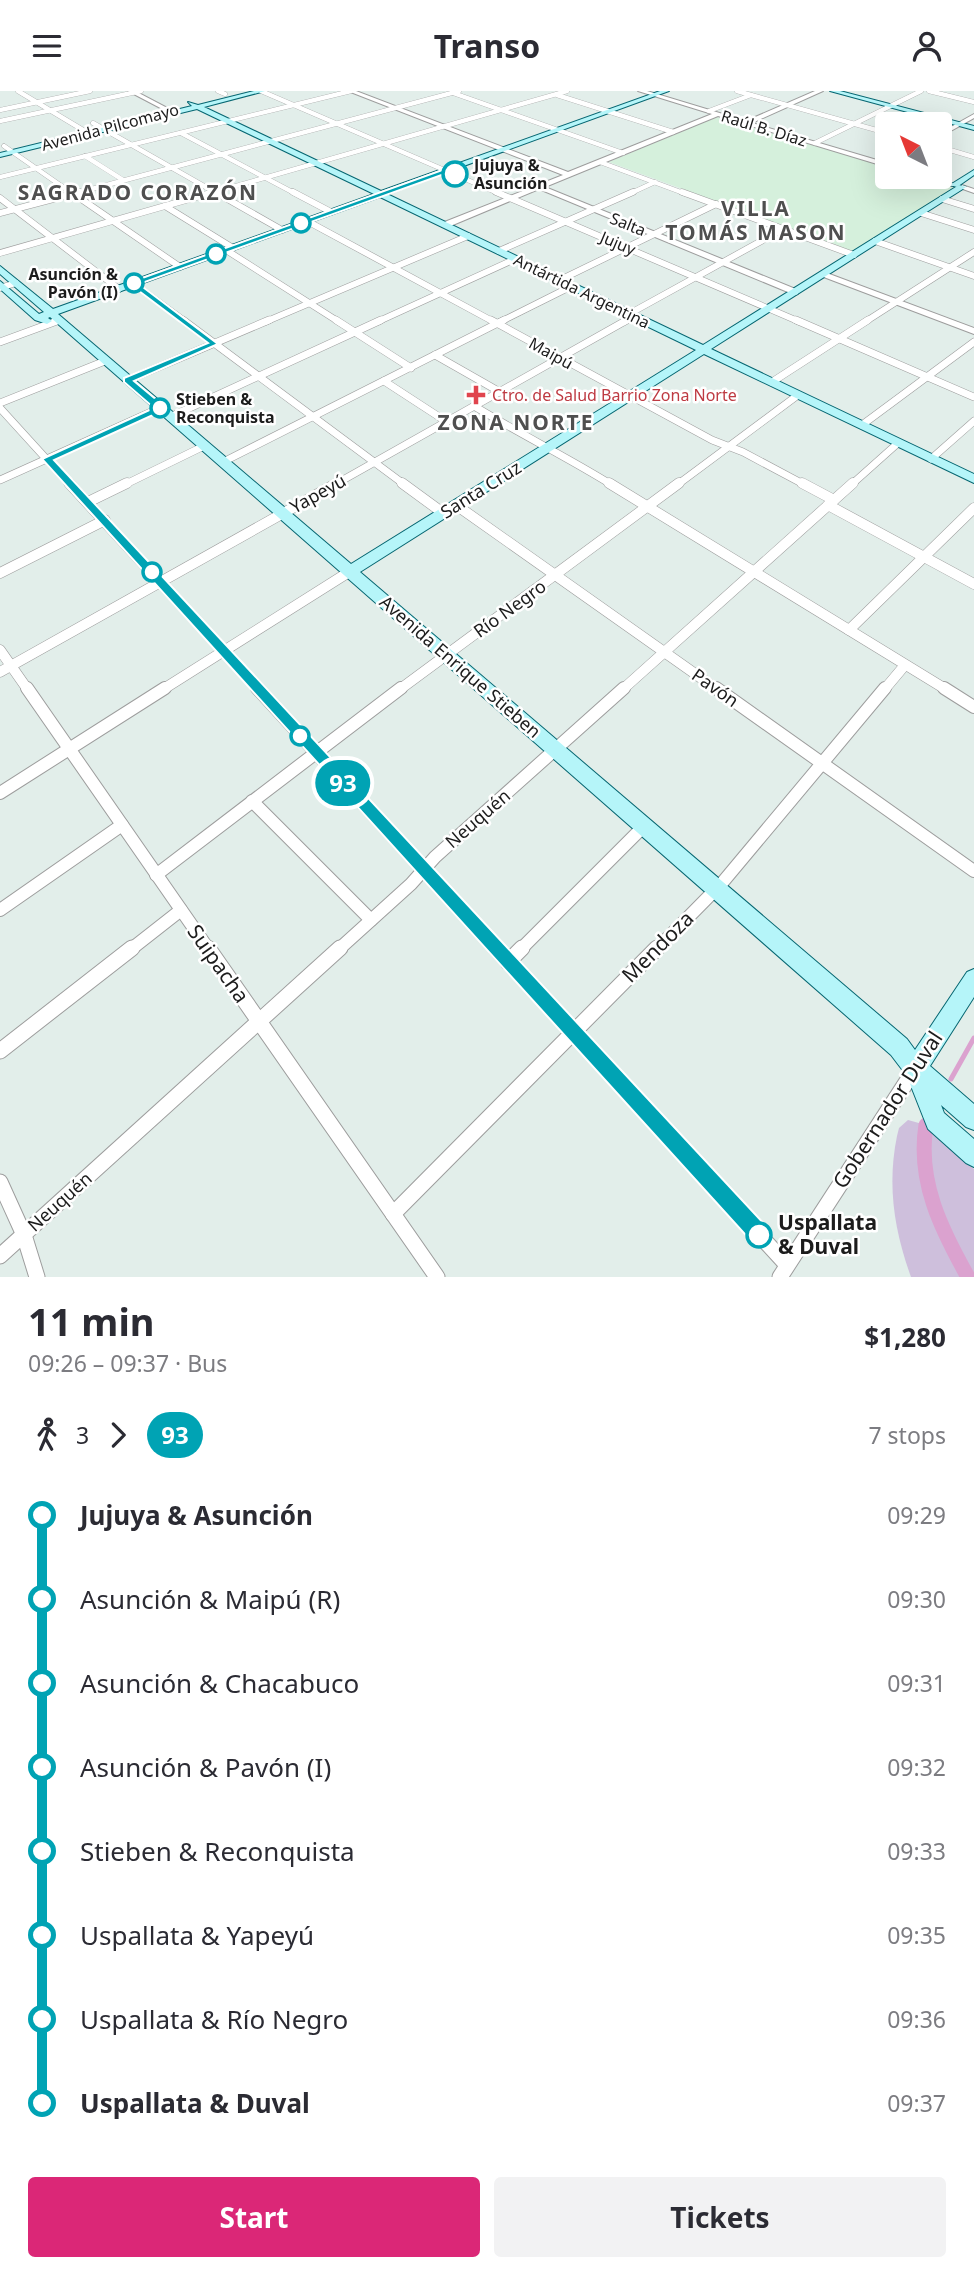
<!DOCTYPE html>
<meta charset="utf-8">
<style>
body{margin:0;font-family:"Noto Sans",sans-serif;background:#f2f2f3;color:#2b2b33;height:100vh;display:flex;flex-direction:column;font-size:26px;white-space:nowrap}
*{box-sizing:border-box;margin:0}
p{font-size:23px;color:#7c7c81}
.icon{flex:none;width:38px;height:38px;fill:none;stroke:currentColor;stroke-width:2;stroke-linecap:round;stroke-linejoin:round}
.map{position:relative;height:1186px;overflow:hidden}
.drawer{display:flex;flex-direction:column;background:#fff;flex:1}
.drawer>*{flex:none}
.badge{padding:0 14px;border-radius:23px;font-size:24px;line-height:46px}
.needle{width:46px;rotate:318deg}
.controls{position:absolute;left:875px;top:21px;display:grid;gap:14px}
.controls a{display:grid;place-items:center;width:77px;height:77px;border-radius:7px;background:#fff;box-shadow:0 7px 28px #0002;font-size:35px}
.map>.badge{position:absolute;translate:-50% -50%;box-shadow:0 0 0 4px #fff}
.legs{display:flex;align-items:center;gap:10px;height:77px;padding:0 28px;font-size:23px}
.legs p{margin-inline-start:auto}
.headline{display:flex;align-items:center;justify-content:space-between;height:119px;padding:0 28px}
h1{font-size:38px;font-weight:700;line-height:52px}
.primary-button{display:flex;gap:14px;margin-top:auto;padding:14px 28px}
.primary-button a{flex:1;height:80px;border-radius:7px;background:#db2777;color:#fff;font-size:28px;font-weight:700;line-height:80px;text-align:center}
.primary-button a+a{background:#f2f2f3;color:#2b2b33}
ul{padding:0 28px;list-style:none}
li{display:flex;align-items:center;gap:24px;height:84px;font-size:26px}
li i{display:grid;place-items:center;width:10px;height:100%;margin:0 9px;background:currentColor}
li i::after{content:'';width:18px;height:18px;margin:-9px;border:5px solid;border-radius:50%;background:#fff}
li p{margin-inline-start:auto}
li:first-child i{background:linear-gradient(#0000 50%,currentColor 0)}
li:last-child i{background:linear-gradient(currentColor 50%,#0000 0)}
header{display:flex;justify-content:space-between;align-items:center;height:91px;padding:0 28px;background:#fff;font-size:32px;font-weight:700}
.map>svg:first-child{display:block}
.military{fill:#d5f0dc}
.wetland{fill:#cebfdc}
.lines{fill:none;stroke-linecap:round;stroke-linejoin:round}
.stream{stroke:#dba2cf;stroke-width:5}
.canal{stroke:#dba2cf;stroke-width:15}
.minor-far5-casing{stroke:#9d9d9d;stroke-width:5}
.minor-far4-casing{stroke:#9d9d9d;stroke-width:7}
.minor-far3-casing{stroke:#9d9d9d;stroke-width:8}
.minor-far2-casing{stroke:#9d9d9d;stroke-width:11}
.minor-far1-casing{stroke:#9d9d9d;stroke-width:14}
.minor-casing{stroke:#9d9d9d;stroke-width:17}
.tertiary-casing{stroke:#9d9d9d;stroke-width:2}
.secondary-casing{stroke:#066671;stroke-width:2}
.minor-far5{stroke:#fff;stroke-width:4.5}
.minor-far4{stroke:#fff;stroke-width:6}
.minor-far3{stroke:#fff;stroke-width:7}
.minor-far2{stroke:#fff;stroke-width:10}
.minor-far1{stroke:#fff;stroke-width:12}
.minor{stroke:#fff;stroke-width:15}
.tertiary{fill:#fff;fill-rule:evenodd}
.secondary{fill:#b5f5f9;fill-rule:evenodd}
.line-1{fill:#00a3b4;stroke:#fff;stroke-width:2}
.stop-1-dot{fill:#fff;stroke:#00a3b4;stroke-width:3.5}
.health-dot{fill:#e0444e;stroke:#fff;stroke-width:2.5}
.labels{text-anchor:middle;stroke-width:5;stroke-linejoin:round;paint-order:stroke}
.far-street-label{font-size:16px;fill:#1c1c1c;stroke:#fff}
.far-stop-label{font-size:16px;font-weight:bold;fill:#1c1c1c;stroke:#fff;text-anchor:start}
.far-health-label{font-size:16px;fill:#be3a42;stroke:#fff;text-anchor:start}
.street-label{font-size:18px;fill:#1c1c1c;stroke:#fff}
.far-district-label{font-size:21px;font-weight:bold;letter-spacing:2px;fill:#4f4f4f;stroke:#fff}
.near-street-label{font-size:21px;fill:#1c1c1c;stroke:#fff}
.near-stop-label{font-size:21px;font-weight:bold;fill:#1c1c1c;stroke:#fff;text-anchor:start}
</style>
<header><svg class="icon" aria-label="menu" viewBox="0 0 24 24"><path d="M4 6h16M4 12h16M4 18h16"/></svg>Transo<svg class="icon" aria-label="person" viewBox="0 0 24 24"><circle cx="12" cy="8" r="4"/><path d="M4 21q1-7 8-7t8 7"/></svg></header>
<div class="map">
<svg width="974" height="1186" viewBox="0 0 974 1186">
<rect width="100%" height="100%" fill="#e2eeea"/>
<path class="military" d="M717,26L887,76V86H919L955,96L852,160L609,71Z"/>
<path class="wetland" d="M908,1029L926,1034L974,1078V1186H911C894,1139 887,1094 897,1045L899,1037Z"/>
<g class="lines">
<path class="stream" d="M951,988L974,947"/>
<path class="canal" d="M926,1034C917,1090 941,1138 968,1186"/>
<g class="minor-far5-casing">
<g id="minor-far5">
<path d="M18,0L88,42"/>
<path d="M218,0L225,3"/>
<path d="M261,0L500,103"/>
<path d="M737,0L887,42"/>
<path d="M929,0L974,11"/>
<path d="M453,2L623,62"/>
<path d="M557,4L673,41"/>
<path d="M0,19L90,0"/>
<path d="M709,20L751,4"/>
<path d="M0,30L141,0"/>
<path d="M93,32L218,103"/>
<path d="M181,42L296,103"/>
<path d="M815,52L921,0"/>
<path d="M4,55L73,103"/>
<path d="M940,56L974,66"/>
<path d="M85,65L123,89"/>
<path d="M600,71L686,103"/>
<path d="M0,86L351,0"/>
<path d="M73,103L459,0"/>
<path d="M208,103L567,0"/>
<path d="M629,103L655,91"/>
</g>
</g>
<g class="minor-far4-casing">
<g id="minor-far4">
<path d="M71,101L180,176"/>
<path d="M215,101L282,139"/>
<path d="M293,101L331,121"/>
<path d="M496,101L800,231"/>
<path d="M682,101L854,164"/>
<path d="M0,107L119,198"/>
<path d="M942,108L974,118"/>
<path d="M165,115L233,157"/>
<path d="M0,122L80,101"/>
<path d="M921,122L974,139"/>
<path d="M307,130L494,231"/>
<path d="M875,150L974,185"/>
<path d="M226,159L339,231"/>
<path d="M499,160L633,101"/>
<path d="M0,162L214,101"/>
<path d="M560,189L716,113"/>
<path d="M134,193L186,231"/>
<path d="M0,197L16,192"/>
<path d="M629,223L783,138"/>
<path d="M54,231L57,230"/>
<path d="M265,231L468,145"/>
<path d="M377,231L515,168"/>
<path d="M500,231L572,195"/>
<path d="M624,231L635,225"/>
<path d="M865,231L974,161"/>
</g>
</g>
<g class="minor-far3-casing">
<g id="minor-far3">
<path d="M183,229L405,394"/>
<path d="M336,229L411,277"/>
<path d="M491,229L712,349L743,361L805,394"/>
<path d="M796,229L974,306"/>
<path d="M0,251L57,230"/>
<path d="M435,264L500,301"/>
<path d="M128,289L269,229"/>
<path d="M384,290L447,331"/>
<path d="M772,291L868,229"/>
<path d="M0,312L105,270"/>
<path d="M474,315C520,343 567,366 612,394"/>
<path d="M0,317L70,394"/>
<path d="M170,326L381,229"/>
<path d="M862,334L974,251"/>
<path d="M931,368L974,330"/>
<path d="M223,371L504,229"/>
<path d="M0,389L160,317"/>
<path d="M124,394L204,355"/>
<path d="M334,394L627,229"/>
<path d="M677,394L798,304"/>
<path d="M851,394L898,352"/>
</g>
</g>
<g class="minor-far2-casing">
<g id="minor-far2">
<path d="M69,392L259,599"/>
<path d="M402,392L443,422"/>
<path d="M609,392L947,599"/>
<path d="M802,392L834,409"/>
<path d="M88,411L127,392"/>
<path d="M456,414L718,599"/>
<path d="M828,414L974,493"/>
<path d="M0,482L105,429"/>
<path d="M849,539L974,417"/>
<path d="M0,559L28,599"/>
<path d="M0,581L337,392"/>
<path d="M162,599L349,481"/>
<path d="M399,599L679,392"/>
<path d="M622,599L853,392"/>
<path d="M884,599L905,574"/>
</g>
</g>
<g class="minor-far1-casing">
<g id="minor-far1">
<path d="M27,597L209,859"/>
<path d="M257,597L497,859"/>
<path d="M716,597L974,780"/>
<path d="M944,597L974,616"/>
<path d="M0,702L165,597"/>
<path d="M252,710L371,829"/>
<path d="M156,784L401,597"/>
<path d="M0,819L122,734"/>
<path d="M130,859L181,819"/>
<path d="M338,859L411,793L435,766L624,597"/>
<path d="M520,859L644,735"/>
<path d="M656,859L722,792L885,597"/>
</g>
</g>
<g class="minor-casing">
<g id="minor">
<path d="M208,857L437,1186"/>
<path d="M496,857L787,1174"/>
<path d="M508,871L522,857"/>
<path d="M0,960L132,857"/>
<path d="M0,1091L24,1144L37,1186"/>
<path d="M393,1123L657,857"/>
<path d="M0,1165L340,857"/>
<path d="M780,1186L915,978"/>
</g>
</g>
<g class="tertiary-casing">
<g id="tertiary">
<path d="M128,0H135L173,20L168,21Z"/>
<path d="M348,0H356L568,81L712,23L638,0H647L746,30L815,0H823L752,32L887,72V76L718,25L545,96L798,199V203L795,204L539,98L448,136H442V132L563,84Z"/>
<path d="M974,23V27L940,46V42Z"/>
<path d="M925,86H934L957,94L952,95Z"/>
<path d="M962,94L974,98V102L960,97Z"/>
<path d="M824,181L974,237V243L821,185L820,183Z"/>
</g>
</g>
<g class="secondary-casing">
<g id="secondary">
<path d="M254,0H265L204,16L381,100L660,0H669L387,103L703,254L959,94L966,96L711,258L974,383V392L704,263L360,481L907,948L915,959L967,881L974,878V906L930,975L974,1013V1039L966,1036L941,1014L944,1022L974,1048V1076L966,1072L928,1038L907,985L891,964L50,226L48,227L52,230L47,233L35,229L0,198V190L39,223L44,221L0,183V175L53,218L374,103L197,18L0,66V62L192,15L188,11L198,14ZM380,106L696,259L351,473L58,223Z"/>
<path d="M830,0H840L974,35V39Z"/>
<path d="M974,79V84L957,96L950,94Z"/>
</g>
</g>
<use href="#minor-far5" class="minor-far5"/>
<use href="#minor-far4" class="minor-far4"/>
<use href="#minor-far3" class="minor-far3"/>
<use href="#minor-far2" class="minor-far2"/>
<use href="#minor-far1" class="minor-far1"/>
<use href="#minor" class="minor"/>
<use href="#tertiary" class="tertiary"/>
<use href="#secondary" class="secondary"/>
</g>
<path class="line-1" d="M445,78L458,83L447,82L139,193L218,253L134,290L164,315V319L54,369L767,1136L770,1144L767,1151L759,1155L752,1151L42,368L154,317L124,291V287L208,252L131,194V191Z"/>
<g class="stop-1-dot">
<circle cx="455" cy="83" r="12"/>
<circle cx="301" cy="132" r="9"/>
<circle cx="216" cy="163" r="9"/>
<circle cx="134" cy="192" r="9"/>
<circle cx="160" cy="317" r="9"/>
<circle cx="152" cy="481" r="9"/>
<circle cx="300" cy="645" r="9"/>
<circle cx="759" cy="1144" r="12"/>
</g>
<path class="health-dot" d="M472.5 293.5h7v7h7v7h-7v7h-7v-7h-7v-7h7z"/>
<g class="labels">
<g class="far-street-label">
<text transform="translate(110 36) rotate(-15)" y="6">Avenida Pilcomayo</text>
<text transform="translate(764 37) rotate(17)" y="6">Raúl B. Díaz</text>
<text transform="translate(628 133) rotate(22)" y="6">Salta</text>
<text transform="translate(618 152) rotate(23)" y="6">Jujuy</text>
<text transform="translate(582 200) rotate(26)" y="6">Antártida Argentina</text>
<text transform="translate(551 262) rotate(29)" y="6">Maipú</text>
</g>
<g class="far-stop-label">
<text x="474" y="80">Jujuya &amp;<tspan x="474" dy="18">Asunción</tspan></text>
<text x="118" y="189" text-anchor="end">Asunción &amp;<tspan x="118" dy="18">Pavón (I)</tspan></text>
<text x="176" y="314">Stieben &amp;<tspan x="176" dy="18">Reconquista</tspan></text>
</g>
<g class="far-health-label">
<text x="492" y="310">Ctro. de Salud Barrio Zona Norte</text>
</g>
<g class="street-label">
<text transform="translate(481 399) rotate(-32)" y="6">Santa Cruz</text>
<text transform="translate(318 403) rotate(-29)" y="6">Yapeyú</text>
<text transform="translate(510 518) rotate(-36)" y="6">Río Negro</text>
<text transform="translate(460 576) rotate(41)" y="6">Avenida Enrique Stieben</text>
<text transform="translate(715 597) rotate(35)" y="6">Pavón</text>
<text transform="translate(478 728) rotate(-41)" y="6">Neuquén</text>
<text transform="translate(60 1111) rotate(-42)" y="6">Neuquén</text>
</g>
<g class="far-district-label">
<text x="138" y="109">SAGRADO CORAZÓN</text>
<text x="756" y="125">VILLA<tspan x="756" dy="24">TOMÁS MASON</tspan></text>
<text x="516" y="339">ZONA NORTE</text>
</g>
<g class="near-street-label">
<text transform="translate(658 856) rotate(-45)" y="7">Mendoza</text>
<text transform="translate(218 873) rotate(55)" y="7">Suipacha</text>
<text transform="translate(888 1019) rotate(-57)" y="7">Gobernador Duval</text>
</g>
<g class="near-stop-label">
<text x="778" y="1139">Uspallata<tspan x="778" dy="24">&amp; Duval</tspan></text>
</g>
</g>
</svg>
<div class="controls">
<a><svg class="needle" viewBox="-14 -14 28 28"><path d="M0-13l5 13h-10z" fill="#e53935"/><path d="M0 13l5-13h-10z" fill="#7c7c81"/></svg></a>
</div>
<b class="badge" style="left:343px;top:692px;background:#00a3b4;color:#fff">93</b>
</div>
<section class="drawer">
<div class="headline"><div><h1>11 min</h1><p>09:26 – 09:37 · Bus</p></div><b>$1,280</b></div>
<div class="legs"><svg class="icon" aria-label="walk" viewBox="0 0 24 24"><circle cx="13" cy="4" r="2"/><path d="M13 8l-2 6 4 7M11 14l-3 7M7 12l3-4h3l4 4"/></svg>3<svg class="icon" aria-label="forward" viewBox="0 0 24 24"><path d="M9 5l7 7-7 7"/></svg><b class="badge" style="background:#00a3b4;color:#fff">93</b><p>7 stops</p></div>
<ul>
<li><i style="color:#00a3b4"></i><b>Jujuya &amp; Asunción</b><p>09:29</p></li>
<li><i style="color:#00a3b4"></i><span>Asunción &amp; Maipú (R)</span><p>09:30</p></li>
<li><i style="color:#00a3b4"></i><span>Asunción &amp; Chacabuco</span><p>09:31</p></li>
<li><i style="color:#00a3b4"></i><span>Asunción &amp; Pavón (I)</span><p>09:32</p></li>
<li><i style="color:#00a3b4"></i><span>Stieben &amp; Reconquista</span><p>09:33</p></li>
<li><i style="color:#00a3b4"></i><span>Uspallata &amp; Yapeyú</span><p>09:35</p></li>
<li><i style="color:#00a3b4"></i><span>Uspallata &amp; Río Negro</span><p>09:36</p></li>
<li><i style="color:#00a3b4"></i><b>Uspallata &amp; Duval</b><p>09:37</p></li>
</ul>
<div class="primary-button"><a>Start</a><a>Tickets</a></div>
</section>
